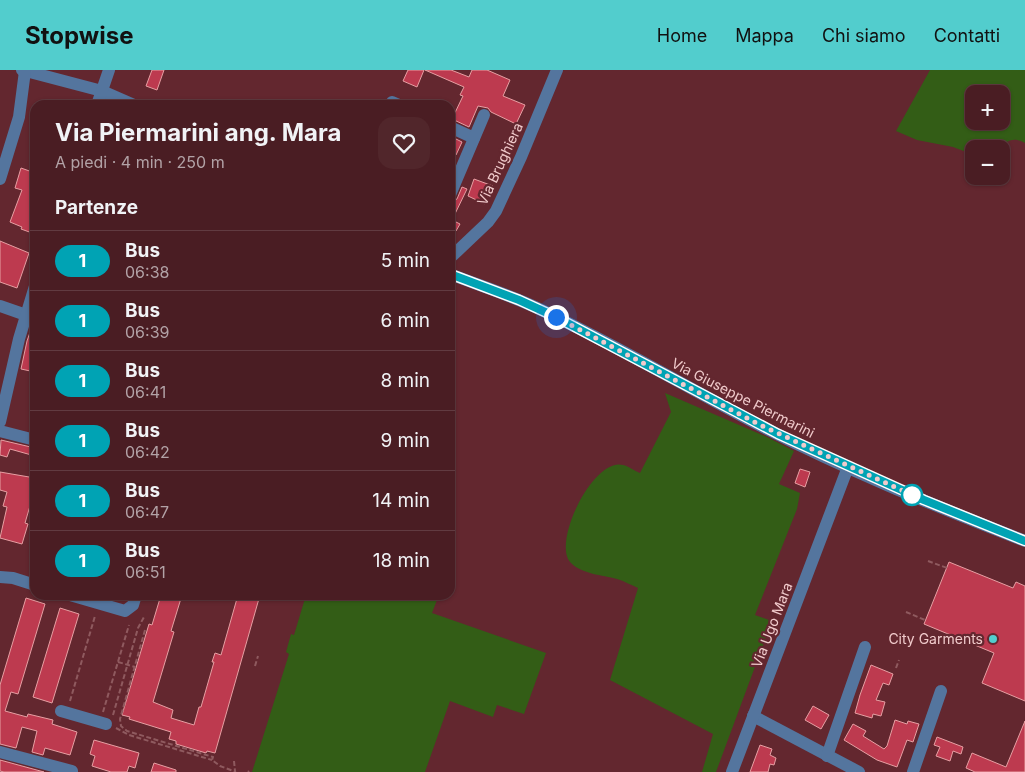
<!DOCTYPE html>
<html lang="it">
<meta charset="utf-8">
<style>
body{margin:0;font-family:Inter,sans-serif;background:#51262b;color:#f1f3f6;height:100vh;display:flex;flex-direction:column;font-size:19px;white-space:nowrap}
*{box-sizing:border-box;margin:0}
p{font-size:16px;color:#b2a2a6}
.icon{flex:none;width:28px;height:28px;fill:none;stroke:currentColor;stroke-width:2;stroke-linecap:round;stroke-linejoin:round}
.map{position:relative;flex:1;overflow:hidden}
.sheet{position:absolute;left:30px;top:30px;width:425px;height:500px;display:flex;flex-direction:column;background:#4a1d23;border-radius:15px;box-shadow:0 1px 4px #0004,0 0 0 1px #613b41}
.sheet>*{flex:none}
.badge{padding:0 10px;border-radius:16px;font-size:18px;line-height:32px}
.fabs{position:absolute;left:965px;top:15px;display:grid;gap:10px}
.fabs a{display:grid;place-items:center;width:45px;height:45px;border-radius:10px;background:#4a1d23;box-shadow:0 1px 4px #0004,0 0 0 1px #613b41;font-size:25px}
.you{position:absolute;width:25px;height:25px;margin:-12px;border:4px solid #fff;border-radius:50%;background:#1a73e8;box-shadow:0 0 0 8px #1a73e833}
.map>.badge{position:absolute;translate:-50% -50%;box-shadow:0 0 0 2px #fff}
h2{padding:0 25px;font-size:19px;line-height:45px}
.round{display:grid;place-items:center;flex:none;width:52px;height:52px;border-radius:15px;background:#51262b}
.summary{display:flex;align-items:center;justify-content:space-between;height:85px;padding:0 25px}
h1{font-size:24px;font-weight:700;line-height:38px}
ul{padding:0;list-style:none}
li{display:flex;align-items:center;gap:15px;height:60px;padding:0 25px;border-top:1px solid #613b41}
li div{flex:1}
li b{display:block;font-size:19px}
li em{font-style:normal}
li .badge{min-width:55px;font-weight:700;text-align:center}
header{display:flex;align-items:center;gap:30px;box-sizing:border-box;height:70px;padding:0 25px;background:#52cdcd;color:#111}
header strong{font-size:24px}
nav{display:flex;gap:28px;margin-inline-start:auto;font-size:18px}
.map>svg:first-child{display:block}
.green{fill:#335d16;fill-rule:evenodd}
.building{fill:#bd3a4f;stroke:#e79fa3}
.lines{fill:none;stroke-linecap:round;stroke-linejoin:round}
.path{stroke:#8f5a5f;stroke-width:2;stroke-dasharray:5 2.5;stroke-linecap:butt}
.minor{stroke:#54759e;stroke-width:12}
.line-casing{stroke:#fff;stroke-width:11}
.line{stroke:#00a3b4;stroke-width:8}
.walk{stroke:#f1cbcc;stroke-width:5;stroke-dasharray:0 9}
.stop-dot{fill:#fff;stroke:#00a3b4;stroke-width:2.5}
.poi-dot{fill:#52cdcd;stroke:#63272f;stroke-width:2}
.labels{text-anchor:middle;stroke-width:4.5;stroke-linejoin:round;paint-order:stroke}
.street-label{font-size:14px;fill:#f1cbcc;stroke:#63272f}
.poi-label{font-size:14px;fill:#f1cbcc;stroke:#63272f;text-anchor:end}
</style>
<header>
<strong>Stopwise</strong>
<nav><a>Home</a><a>Mappa</a><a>Chi siamo</a><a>Contatti</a></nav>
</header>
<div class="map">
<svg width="1025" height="702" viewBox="0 0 1025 702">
<rect width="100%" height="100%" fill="#63272f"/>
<g class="green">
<path d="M930,0H1025V73C1014,67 1008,69 1000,79H974V85L953,77L917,70L896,61ZM974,24H1001V51H974Z"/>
<path d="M665,323L767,367L794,381L779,414L800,423L797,439L755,545L772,551L716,702H702L713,664L610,610L638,518C631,515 624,511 617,509C602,505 582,504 571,493C551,474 593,387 623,395C629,396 634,401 640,403L671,342Z"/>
<path d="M306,525H425L437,530L432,543L546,583L524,644L497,635L493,647L450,631L425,702H252L289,584L286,582L291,564L294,565Z"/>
</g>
<g class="building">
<path d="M152,0H164L157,20L146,16Z"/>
<path d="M408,0H424L417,17L403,11Z"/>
<path d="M425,0H451L469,7L472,0H487L510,10L503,26L525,35L516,54L491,42L488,38L478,36L469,57L452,49L463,26L460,25L464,17Z"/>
<path d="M450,66L462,72L456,85L450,82Z"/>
<path d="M21,98L35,103V164L21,159L22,157L10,152L22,120L15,118Z"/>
<path d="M474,109L493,116L485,134L468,126Z"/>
<path d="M462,117L467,119L452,150L460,154L456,161L450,158V133L457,129Z"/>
<path d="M0,171L29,183L17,218L0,212Z"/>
<path d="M34,251H35V302L21,299L27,271Z"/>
<path d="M1,370L35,378V386L10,379L7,387L0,385Z"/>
<path d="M800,399L810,402L805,417L795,413Z"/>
<path d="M0,402L35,408L31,428L32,429L25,453L28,454L22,474L0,468L7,437L3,436L7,422L0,420Z"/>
<path d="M949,492L1013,518L1016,512L1025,516V631L982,613L994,583L924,554Z"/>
<path d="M161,525H182L171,561L174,562L153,632L173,640L171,648L194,655L199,637H201L214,592H212L215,583L221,585L238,525H260L215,683L207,681L206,683L176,674V671L169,669L171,662L129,649L130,647L122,645L149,554L152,555Z"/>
<path d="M26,528L45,534L18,624L11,622L5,641L27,647L28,644L53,650L52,654L77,662L70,685L45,678L43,685L32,682L37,661L22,657L16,678L0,674V615Z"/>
<path d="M60,538L79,544L52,633L33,627Z"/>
<path d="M871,595L893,604L889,615L883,613L876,630L885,632L881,646L873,644L872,648L855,643L860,625Z"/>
<path d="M813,636L829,645L821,659L805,650Z"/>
<path d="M895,650L907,654L908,651L919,654L913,672L907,670L897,697L877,690L844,670L853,654L866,661L863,666L884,679L887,676Z"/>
<path d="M1025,651V702H975L966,698L972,683L1006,697Z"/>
<path d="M937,667L963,677L961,684L953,681L950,691L936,686L940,677L934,675Z"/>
<path d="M94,670L139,683L135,698L129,696L127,702H111L92,696L95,686L90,684Z"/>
<path d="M760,675L772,679L770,685L776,688L774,695L770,694L768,702H750Z"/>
<path d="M0,690L44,702H4L0,701Z"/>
<path d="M154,693L176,700V702H151Z"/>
</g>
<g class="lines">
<g class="path">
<path d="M928,491L947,498"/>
<path d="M906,542L925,550"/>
<path d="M145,560L120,649L121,656L127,661L213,687L212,690L220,696L236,702"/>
<path d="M118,592L135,597"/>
<path d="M255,596L258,586"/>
<path d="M896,598L899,590"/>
<path d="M70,631L95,546"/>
<path d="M103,642L129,555"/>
<path d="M113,645L138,558L144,547"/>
<path d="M116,658L129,665L212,690"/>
<path d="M234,691L235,701"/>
<path d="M248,702L249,701"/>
</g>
<g class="minor">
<path d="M22,0L102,21L134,35"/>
<path d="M392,32L399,35"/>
<path d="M97,35L109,0"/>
<path d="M450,57L474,68"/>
<path d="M0,109L19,47L25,1"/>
<path d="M450,125L484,45"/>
<path d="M450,188L488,152L496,141L521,87L557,0"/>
<path d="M450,204C478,215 507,224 535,237C611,272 684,316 759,355C844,399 935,436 1025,471"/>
<path d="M0,236L26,245"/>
<path d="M0,352L19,269L35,216"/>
<path d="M0,361L35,370"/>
<path d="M0,507L13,508L35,515"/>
<path d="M70,525L125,541L133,535L136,525"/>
<path d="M61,641L106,654"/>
<path d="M753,646L859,702"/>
<path d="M0,682L72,701"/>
<path d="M827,686L865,577"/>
<path d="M732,702L848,397"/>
<path d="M913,702L941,621"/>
</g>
</g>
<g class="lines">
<g class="line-casing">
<path id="line" d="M450,204L519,230L556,247L778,364L924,430L1025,471"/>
</g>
<use href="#line" class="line"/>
<path class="walk" d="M556,247L760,355L912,425"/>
</g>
<circle class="stop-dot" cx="912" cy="425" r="10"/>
<circle class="poi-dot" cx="993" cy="569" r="5"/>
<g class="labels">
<g class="street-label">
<text transform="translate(500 94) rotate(-65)" y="5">Via Brughiera</text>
<text transform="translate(743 328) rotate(27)" y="5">Via Giuseppe Piermarini</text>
<text transform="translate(772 555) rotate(-69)" y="5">Via Ugo Mara</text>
</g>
<g class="poi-label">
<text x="983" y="574">City Garments</text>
</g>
</g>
</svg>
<div class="fabs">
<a>+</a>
<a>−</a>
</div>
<div class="you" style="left:556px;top:247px"></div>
<section class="sheet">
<div class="summary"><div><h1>Via Piermarini ang. Mara</h1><p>A piedi · 4 min · 250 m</p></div><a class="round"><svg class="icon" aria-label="heart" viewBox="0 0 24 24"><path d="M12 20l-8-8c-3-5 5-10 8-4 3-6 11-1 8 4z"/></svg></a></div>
<h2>Partenze</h2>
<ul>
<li><span class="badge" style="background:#00a3b4;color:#fff">1</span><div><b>Bus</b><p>06:38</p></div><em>5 min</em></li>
<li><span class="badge" style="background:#00a3b4;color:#fff">1</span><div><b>Bus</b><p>06:39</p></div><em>6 min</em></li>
<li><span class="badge" style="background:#00a3b4;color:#fff">1</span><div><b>Bus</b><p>06:41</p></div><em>8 min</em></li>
<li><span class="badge" style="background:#00a3b4;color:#fff">1</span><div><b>Bus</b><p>06:42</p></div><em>9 min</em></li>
<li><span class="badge" style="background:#00a3b4;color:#fff">1</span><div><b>Bus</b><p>06:47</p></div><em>14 min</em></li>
<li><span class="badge" style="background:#00a3b4;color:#fff">1</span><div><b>Bus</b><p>06:51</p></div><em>18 min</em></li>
</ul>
</section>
</div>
